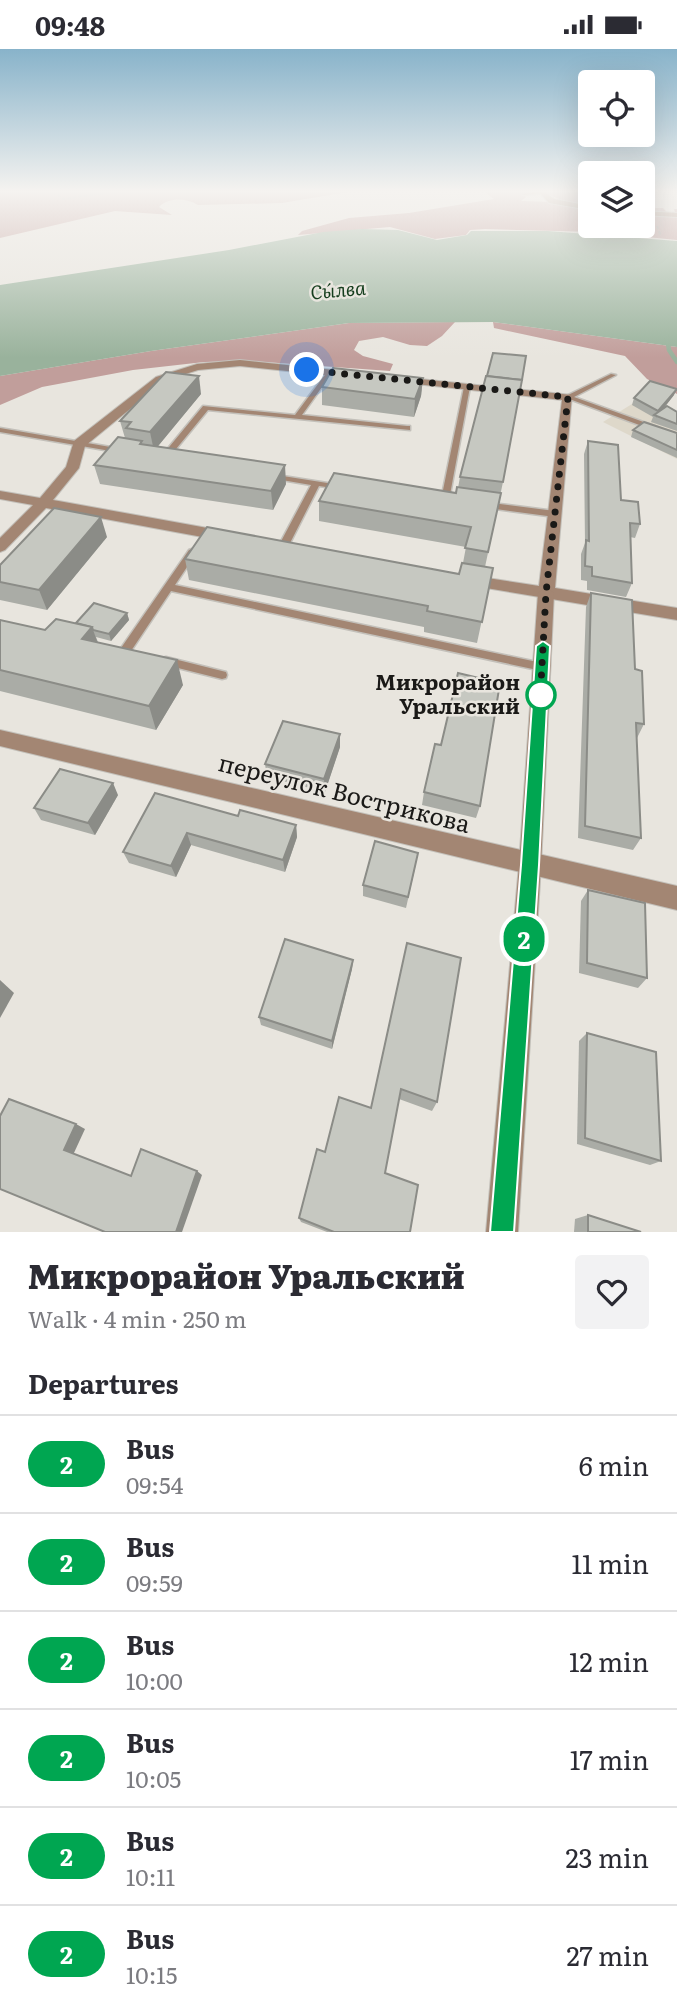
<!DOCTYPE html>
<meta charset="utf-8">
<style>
body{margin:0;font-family:Literata,serif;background:#f2f2f3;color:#2b2b33;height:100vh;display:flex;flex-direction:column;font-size:26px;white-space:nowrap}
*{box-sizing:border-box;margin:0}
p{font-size:23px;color:#7c7c81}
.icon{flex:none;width:38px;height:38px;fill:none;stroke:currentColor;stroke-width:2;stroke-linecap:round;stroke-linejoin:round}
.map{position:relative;height:1183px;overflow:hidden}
.panel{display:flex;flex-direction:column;background:#fff;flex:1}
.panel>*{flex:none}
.badge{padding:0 14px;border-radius:23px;font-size:24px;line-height:46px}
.fabs{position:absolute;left:578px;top:21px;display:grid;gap:14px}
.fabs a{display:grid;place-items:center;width:77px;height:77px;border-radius:7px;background:#fff;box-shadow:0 7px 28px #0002;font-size:35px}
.you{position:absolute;width:35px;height:35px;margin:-18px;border:5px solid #fff;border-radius:50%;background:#1a73e8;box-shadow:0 0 0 10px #1a73e833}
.map>.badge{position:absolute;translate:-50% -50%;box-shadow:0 0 0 4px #fff}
h2{padding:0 28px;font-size:26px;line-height:63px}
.round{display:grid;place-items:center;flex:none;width:74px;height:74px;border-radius:7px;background:#f2f2f3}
.summary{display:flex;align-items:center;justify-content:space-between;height:119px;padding:0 28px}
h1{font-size:33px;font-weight:800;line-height:52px}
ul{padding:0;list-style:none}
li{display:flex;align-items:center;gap:21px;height:98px;padding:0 28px;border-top:2px solid #e1e1e2}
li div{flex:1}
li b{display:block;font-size:26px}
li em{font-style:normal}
li .badge{min-width:77px;font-weight:700;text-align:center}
.status{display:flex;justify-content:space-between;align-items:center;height:49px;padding:0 35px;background:#fff;direction:ltr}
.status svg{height:19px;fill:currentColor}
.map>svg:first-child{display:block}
.built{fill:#ded8ca}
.forest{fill:#c19e9b}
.water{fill:#99b29c}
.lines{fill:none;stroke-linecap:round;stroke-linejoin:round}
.stream{stroke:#99b29c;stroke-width:4.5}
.service-casing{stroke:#c3c0ba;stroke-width:3}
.minor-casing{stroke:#c3c0ba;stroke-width:2}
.tertiary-casing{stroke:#c3c0ba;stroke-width:2}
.path{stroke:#a5a29d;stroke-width:2;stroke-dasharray:3.5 2;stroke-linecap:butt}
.service{fill:#a38673;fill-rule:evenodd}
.minor{fill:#a38673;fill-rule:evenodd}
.tertiary{fill:#a38673;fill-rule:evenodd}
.wall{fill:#aaaca6}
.shaded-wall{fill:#8b8c87}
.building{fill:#c6c8c1;stroke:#8b8c87;stroke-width:2}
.line{fill:#00a651;stroke:#fff;stroke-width:2}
.walk{stroke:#1a1917;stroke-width:7;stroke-dasharray:0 12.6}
.stop-dot{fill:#fff;stroke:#00a651;stroke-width:3.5}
.labels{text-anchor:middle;stroke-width:5;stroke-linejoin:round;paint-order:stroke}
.far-water-label{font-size:19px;font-style:italic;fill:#153d1d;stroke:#e8e5de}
.stop-label{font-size:21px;font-weight:bold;fill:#1a1917;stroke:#e8e5de;text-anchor:end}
.near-street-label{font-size:24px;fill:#1a1917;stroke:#e8e5de}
</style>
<div class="status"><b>09:48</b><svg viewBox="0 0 49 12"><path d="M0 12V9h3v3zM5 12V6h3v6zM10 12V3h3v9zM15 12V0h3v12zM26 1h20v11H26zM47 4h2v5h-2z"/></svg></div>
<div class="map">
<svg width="677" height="1183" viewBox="0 0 677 1183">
<rect width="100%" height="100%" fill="#e8e5de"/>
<path class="built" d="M640,350L677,371V410L603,373Z"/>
<g class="forest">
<path d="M0,143H347L282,154L198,156C186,149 169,148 159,158L172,166L115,162L0,189Z"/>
<path d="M485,143H521L526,148L521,152L551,153L559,150L548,145L524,143H583L590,146V177H642V164L651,163L647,159H663L667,163L675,164L674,160H677V191L595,183L485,180L470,181L466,186L435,190L390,178L298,186L302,182L349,169L409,164L494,150Z"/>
<path d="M455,273L442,287L427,297L410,296L383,288L359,292L354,301L363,307L393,315L390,322L250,312L204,313L133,321L42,338L0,356V327L151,302L349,274Z"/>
<path d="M493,273L677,298V345L647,330L625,307L494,279Z"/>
</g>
<path class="water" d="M362,180L398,181L437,191L467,186L471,182H548L677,192V298L493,273L349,274L151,302L0,327V236L229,201L323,183Z"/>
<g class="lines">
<path class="stream" d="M667,288L669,301L677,313"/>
<g class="service-casing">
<g id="service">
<path d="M532,143H553L524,146L522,145Z"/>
<path d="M329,322L332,324L302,366L407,377H410V381L208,361L167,411H161L160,409L203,357L295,366L327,323Z"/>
<path d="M611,325L616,326L574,348L677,385V390L564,348Z"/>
<path d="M467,336L470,338L449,451L445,454L441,451L464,338Z"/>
<path d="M0,379L122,400L126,402L122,404L0,383Z"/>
<path d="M270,425L340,436L344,438L340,440L319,437L288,498L283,501L278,498L311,436L270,429Z"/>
<path d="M484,453L555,462L559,465L555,468L481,458L480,456Z"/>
<path d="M192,500L197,503L175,536L542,614L546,615L547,618L546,621L542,622L171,542L129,605H121L120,602L121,599L189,501Z"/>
<path d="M166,608L226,623L227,626L226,629L222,630L162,615L161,612L162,609Z"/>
</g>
</g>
<g class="minor-casing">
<g id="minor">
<path d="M539,143H545L554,150L590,157V161L549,154Z"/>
<path d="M642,162L677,164V168L642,166Z"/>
<path d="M240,311L353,323L359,326L353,329L240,317L198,321L164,332L85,397L79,419L53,451L224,482L232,487L229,490L224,492L46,459L5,501L0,503V489L33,456L0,450V442L40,449L66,418L74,392L156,328L197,315Z"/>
<path d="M401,328L572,346L555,539L677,559V571L462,535L460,531L462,527L468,526L539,537L562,351L397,333V329Z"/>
<path d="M0,681L677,837V861L0,697Z"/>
</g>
</g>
<g class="tertiary-casing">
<path id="tertiary" d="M546,538L554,544L541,816L518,1183H486L519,816L538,544Z"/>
</g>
<g class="path">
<path d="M53,143L64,150L110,143"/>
<path d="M657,177L661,187"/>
</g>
<use href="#service" class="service"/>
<use href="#minor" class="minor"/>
<use href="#tertiary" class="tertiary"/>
</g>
<g class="wall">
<path d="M423,329L421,347L414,368L322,356V338Z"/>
<path d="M201,345L158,397L286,435L273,461L100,435L94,416L125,389L120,372Z"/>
<path d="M674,346L663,360L677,363V382L651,373L653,368L632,356L634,349Z"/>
<path d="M633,381L677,384V409L631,388Z"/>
<path d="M588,392L621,451L640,475L635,489L630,488L632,534L626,548L587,541V532L581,531V505L585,494L584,405Z"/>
<path d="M460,428L503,433L485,518L493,519L477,594L424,583V578L189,531L185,510L459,525L463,514L466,498L319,472V452L456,444L458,439Z"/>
<path d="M107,488L47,561L0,551V516Z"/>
<path d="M591,544L644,675L637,689L636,688L641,789L633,801L578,789L586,558Z"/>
<path d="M127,564L129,571L111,592L96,588L98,593L183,636L156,681L0,642V571L45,581Z"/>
<path d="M340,685V698L325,743L267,728L265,715Z"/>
<path d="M441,696L480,757L476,769L422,756L424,743Z"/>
<path d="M118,746L95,786L41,771L34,759Z"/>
<path d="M238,767L296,776L297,788L285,823L191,796L176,828L129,814L123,803Z"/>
<path d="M416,815L406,859L363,847V836Z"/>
<path d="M588,841L647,929L638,939L579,924L581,852Z"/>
<path d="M407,894L437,1053L432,1062L399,1050L385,1124L410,1183H327L301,1173L299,1169L325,1103L371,1059Z"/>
<path d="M353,911L352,920L332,1000L261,976L259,968Z"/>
<path d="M587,984L661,1112L650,1116L577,1095L579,992Z"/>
<path d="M588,1166L641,1183H574L575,1170Z"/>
</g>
<g class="shaded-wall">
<path d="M199,327L201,345L154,402L150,383Z"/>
<path d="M423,329L421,347L414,368L415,350Z"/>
<path d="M677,340L674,346L656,369L658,362Z"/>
<path d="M285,416L286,435L273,461L271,442Z"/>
<path d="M101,468L107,488L47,561L39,541Z"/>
<path d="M127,564L129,571L111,592L109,585Z"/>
<path d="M92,578L101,603L82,590Z"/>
<path d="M177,611L183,636L156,681L149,657Z"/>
<path d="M340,685V698L325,743L324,730Z"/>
<path d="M113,734L118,746L95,786L88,774Z"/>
<path d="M296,776L297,788L285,823L283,811Z"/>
<path d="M187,784L191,796L176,828L171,817Z"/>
<path d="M353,911L352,920L332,1000V992Z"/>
<path d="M0,931L14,944L0,969Z"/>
<path d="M76,1075L85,1080L73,1106L64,1101Z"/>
<path d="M197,1122L202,1126L182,1183H176Z"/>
</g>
<g class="building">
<path d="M493,304L526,307L522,331L487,327Z"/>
<path d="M333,319L423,329L415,350L322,338Z"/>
<path d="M166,323L199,327L150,383L126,379L131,373L120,372Z"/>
<path d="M486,327L522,331L503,433L460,428Z"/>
<path d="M650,332L677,340L658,362L634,349Z"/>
<path d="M667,357L677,363V375L654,366Z"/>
<path d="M644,373L677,384V401L633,381Z"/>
<path d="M118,388L142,392L140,395L285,416L271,442L94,416Z"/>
<path d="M588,392L618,396L621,451L638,453L640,475L630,474L632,534L592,527V518L585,517L586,491L589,492Z"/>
<path d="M334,424L456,444L457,438L501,444L488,503L465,499L471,478L319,452Z"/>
<path d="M54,459L101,468L39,541L0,533V516Z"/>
<path d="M207,478L459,525L462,514L493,519L482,573L427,562L428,557L185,510Z"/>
<path d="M591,544L632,551L635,620L642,622L644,675L636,674L641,789L585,777Z"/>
<path d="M94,554L127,564L109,585L93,581L92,578L76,574Z"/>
<path d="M56,570L92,578L82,590L177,611L149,657L0,621V571L45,581Z"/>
<path d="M458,624L500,634L480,757L424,743L435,695L441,696Z"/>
<path d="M283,672L340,685L324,730L265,715Z"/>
<path d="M60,720L113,734L88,774L34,759Z"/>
<path d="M155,744L238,767L240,761L296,776L283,811L187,784L171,817L123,803Z"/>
<path d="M375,792L418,804L408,848L363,836Z"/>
<path d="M588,841L645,854L647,929L587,914Z"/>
<path d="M285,890L353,911L332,992L259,968Z"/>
<path d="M407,894L461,909L437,1053L401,1040L385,1124L418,1136L410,1183H334L299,1169L317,1100L325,1103L339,1048L371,1059Z"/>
<path d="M587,984L656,1003L661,1112L585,1089Z"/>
<path d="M9,1050L76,1075L64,1101L131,1127L141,1100L197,1122L176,1183H105L0,1140V1067Z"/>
<path d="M588,1166L641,1183H588Z"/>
</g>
<linearGradient id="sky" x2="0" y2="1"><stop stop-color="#88b3ca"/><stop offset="0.46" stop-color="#f5f3f0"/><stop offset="1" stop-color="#f5f3f0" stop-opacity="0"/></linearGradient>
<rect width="677" height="309" fill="url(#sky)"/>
<path class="line" d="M543,592L550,597L539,816L514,1183H490L521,816L536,597Z"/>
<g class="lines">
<path class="walk" d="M307,321L568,348L546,544L540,652L541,646"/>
</g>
<circle class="stop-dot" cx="541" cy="646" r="14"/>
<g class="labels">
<g class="far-water-label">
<text transform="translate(338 241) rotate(-5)" y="7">Сы́лва</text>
</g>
<g class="stop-label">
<text x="520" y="641">Микрорайон<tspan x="520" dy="24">Уральский</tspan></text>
</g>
<g class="near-street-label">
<text transform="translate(344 745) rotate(14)" y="8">переулок Вострикова</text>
</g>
</g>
</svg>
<div class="fabs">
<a><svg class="icon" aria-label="locate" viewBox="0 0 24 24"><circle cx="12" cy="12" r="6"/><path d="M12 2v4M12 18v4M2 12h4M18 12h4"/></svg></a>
<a><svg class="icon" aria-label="layers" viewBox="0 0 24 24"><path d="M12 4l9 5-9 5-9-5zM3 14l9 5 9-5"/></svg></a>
</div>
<div class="you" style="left:307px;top:321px"></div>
<b class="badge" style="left:524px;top:890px;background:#00a651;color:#fff">2</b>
</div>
<section class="panel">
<div class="summary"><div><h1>Микрорайон Уральский</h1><p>Walk · 4 min · 250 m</p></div><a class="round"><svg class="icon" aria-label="heart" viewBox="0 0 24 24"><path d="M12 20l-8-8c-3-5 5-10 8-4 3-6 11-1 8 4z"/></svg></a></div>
<h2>Departures</h2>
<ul>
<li><span class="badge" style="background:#00a651;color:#fff">2</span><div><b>Bus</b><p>09:54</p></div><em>6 min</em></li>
<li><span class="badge" style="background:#00a651;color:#fff">2</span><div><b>Bus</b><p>09:59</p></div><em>11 min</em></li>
<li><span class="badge" style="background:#00a651;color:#fff">2</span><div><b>Bus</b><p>10:00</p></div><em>12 min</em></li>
<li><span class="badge" style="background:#00a651;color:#fff">2</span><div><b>Bus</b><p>10:05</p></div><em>17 min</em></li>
<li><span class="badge" style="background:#00a651;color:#fff">2</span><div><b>Bus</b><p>10:11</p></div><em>23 min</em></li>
<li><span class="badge" style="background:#00a651;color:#fff">2</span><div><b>Bus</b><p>10:15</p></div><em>27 min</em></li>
</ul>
</section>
